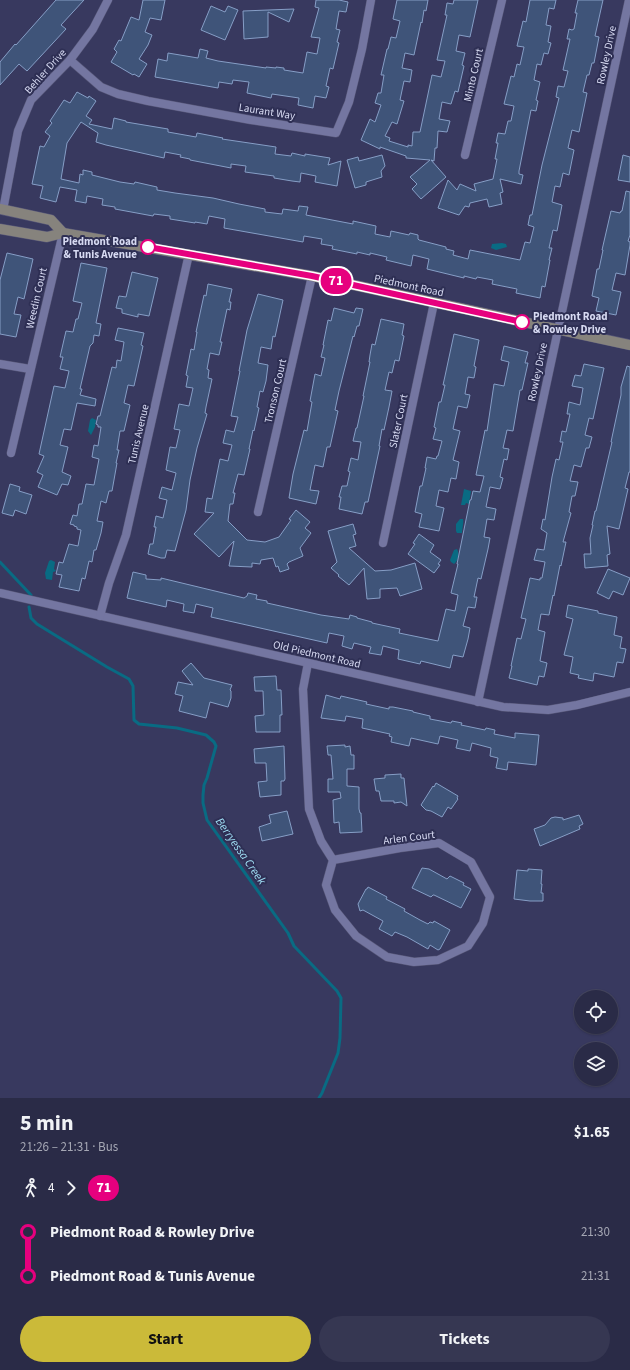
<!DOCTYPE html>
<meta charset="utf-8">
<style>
body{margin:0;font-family:"Source Sans 3",sans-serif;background:#363752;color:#f1f3f6;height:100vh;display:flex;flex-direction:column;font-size:15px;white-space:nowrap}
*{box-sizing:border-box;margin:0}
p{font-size:13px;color:#a5a7b4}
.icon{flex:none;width:22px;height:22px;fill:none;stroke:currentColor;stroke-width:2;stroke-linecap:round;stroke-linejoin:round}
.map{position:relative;height:1098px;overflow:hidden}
.sheet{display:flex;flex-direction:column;background:#2a2b47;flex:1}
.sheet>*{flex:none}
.badge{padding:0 8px;border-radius:13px;font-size:14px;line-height:26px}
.controls{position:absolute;left:574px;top:990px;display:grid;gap:8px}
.controls a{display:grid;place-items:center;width:44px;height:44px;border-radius:50%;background:#2a2b47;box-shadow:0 1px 3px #0004,0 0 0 1px #464760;font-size:20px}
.map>.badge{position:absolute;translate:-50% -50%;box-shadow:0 0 0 2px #fff}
.legs{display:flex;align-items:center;gap:6px;height:44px;padding:0 20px;font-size:13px}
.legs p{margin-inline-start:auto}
.summary{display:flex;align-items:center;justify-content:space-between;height:68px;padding:0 20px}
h1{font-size:22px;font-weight:700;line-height:30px}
.cta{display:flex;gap:8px;margin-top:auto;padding:8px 20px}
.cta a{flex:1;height:46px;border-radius:24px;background:#cbba39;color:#111;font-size:16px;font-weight:700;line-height:46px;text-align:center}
.cta a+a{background:#363752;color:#f1f3f6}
ul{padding:0 20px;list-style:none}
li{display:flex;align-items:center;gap:14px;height:44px;font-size:15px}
li i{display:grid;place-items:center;width:6px;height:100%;margin:0 5px;background:currentColor}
li i::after{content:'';width:10px;height:10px;margin:-5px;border:3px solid;border-radius:50%;background:#2a2b47}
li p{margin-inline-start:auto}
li:first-child i{background:linear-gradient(#0000 50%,currentColor 0)}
li:last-child i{background:linear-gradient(currentColor 50%,#0000 0)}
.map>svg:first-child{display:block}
.water{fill:#096b83}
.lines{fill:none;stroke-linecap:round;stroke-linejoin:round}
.stream{stroke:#096b83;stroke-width:3}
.building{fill:#3f5479;stroke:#869ec6}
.street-casing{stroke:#575778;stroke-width:9}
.secondary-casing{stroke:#575778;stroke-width:11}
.street{stroke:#7476a1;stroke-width:8}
.secondary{stroke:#86837d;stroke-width:10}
.line-1-casing{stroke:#fff;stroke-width:9}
.line-1{stroke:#e6007e;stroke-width:6}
.stop-1-dot{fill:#fff;stroke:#e6007e;stroke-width:2}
.labels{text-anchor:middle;stroke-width:4;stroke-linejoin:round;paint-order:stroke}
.street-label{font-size:11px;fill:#d7daf2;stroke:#2e2f54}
.stop-label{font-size:11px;font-weight:bold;fill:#d7daf2;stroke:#2e2f54;text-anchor:end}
.water-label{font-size:12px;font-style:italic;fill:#a0dff5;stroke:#2e2f54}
</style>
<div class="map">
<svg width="630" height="1098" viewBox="0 0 630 1098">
<rect width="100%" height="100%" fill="#38395f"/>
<g class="water">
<path d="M502,243L506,244L507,247L496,250L491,248L492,244Z"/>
<path d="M92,418L96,420L95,427L91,435L88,431L90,420Z"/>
<path d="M464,489L471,491L469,504L466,503L465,505H461Z"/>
<path d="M460,519H463C464,522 462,530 462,533H457L456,531V524Z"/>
<path d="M457,549C460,554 458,561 454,564L451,562L450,560L454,550Z"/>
<path d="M51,560L55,562L54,569L56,571L53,572L52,580L46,579L45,573L49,561Z"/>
</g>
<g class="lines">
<g class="stream">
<path d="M0,562L31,595"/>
<path d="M29,607L31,618L37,624L107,667L129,679L133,686L134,720L139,724L177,728L206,735L214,742L216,746L207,778L204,785L203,795V803L207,820L288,933L294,946L337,991L341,998L340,1038L338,1053L322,1093L319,1098"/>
</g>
</g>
<g class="building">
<path d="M56,0H84L61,25L66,29L27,71L19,64L0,85V62L15,44L16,45Z"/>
<path d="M143,0H165L161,20L150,18L145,32L152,35L148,45L139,59L147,64L139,77L134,74L133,75L111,62L117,52L114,49L119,40L121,41L131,17L139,20Z"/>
<path d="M316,0H339L348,2L346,12L339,11L336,29L340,30L337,42L339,43L333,69L330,68L326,86L329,87L326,98L315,96L313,108L298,105L299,98L272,94L271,98L247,93L249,82L233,80L232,84L219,82L218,88L155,77L158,59L167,61L168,53L198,58L200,49L208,51L206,58L218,61L266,68V67L276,68V67L284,68V70L303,73L307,52L317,54L320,38L311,37L319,8L315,7Z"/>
<path d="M397,0H428L426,11L424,10L422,23L421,22L414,55L405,53L402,68L412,70L410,82L404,81L400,100L404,101L397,124L392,122L385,136L390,138L389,141L408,147V145L412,146L413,132H420L432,75L441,77L445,61L437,60L447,15H445L447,3L453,4L454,0H478L470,37L459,35L456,51L465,53L462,65L464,66L458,92L455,91L451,104L442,102L439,119L450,121L447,132L438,131L437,148H435L434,161L431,160L446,177L421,199L412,189L417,184L410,177L430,160L406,158V156L380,147V149L361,140L370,119L375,122L381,105L375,103L378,93H381L384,75H381L387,49H388L391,37L396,38L400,21L393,19Z"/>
<path d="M530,0H556L554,9L549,8L546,25L551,26L548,42L551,43L548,54L544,53L541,65L537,64L534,80L540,82L536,100L538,101L536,111L531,110L519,171V174L523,175L521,184L500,179L503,192L500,193L502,204L489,207L487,199L470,203L469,207L465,206L459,215L438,208L448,180L457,190L460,184L476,191L474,184L493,179L497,159H495L498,143H496L498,133L505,134L508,121H511L514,106L504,104L511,76L514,77L517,64L520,65L524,47L517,46L523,21L526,22Z"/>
<path d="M578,0H603L595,36L599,37L594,63H592L589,75H587L583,92L587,93L579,132L572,130L568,148L574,150L569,175L563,173L560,187L555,186L552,202L562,205L557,231L553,230L549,248H552L549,260H550L545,287L542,286L540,298L516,293L517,289L492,284L493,280L477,277L476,279L464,276V278L427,269L429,259L413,255L411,266L386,260L387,257L370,253V255L357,252V254L332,249L333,246L321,244L322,239L304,236L303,242L224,228L225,219L209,216L207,224L195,222V223L170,219V216L154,214L153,216L115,209V207L102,205L103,199L87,196L86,203L75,201L77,190L60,187L56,202L40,198L43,186L32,184L40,146L44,147L50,136L45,132L52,123L50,121L64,100L70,103L77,92L88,98L89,96L96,101L86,116L92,120L89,124L112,129L114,118L126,121V122L168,129V132L196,137L197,133L223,138L222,139L276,147L275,154L291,156L292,153L305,156V154L330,158L328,165L341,161L337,186L315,182L316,176L301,173L300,182L292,181L274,178V176L245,172L246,166L231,164V168L190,160V159L180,157L181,155L165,152L164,158L106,145L96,142L98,133L81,122L67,143L61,179L79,183L80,174L83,175V170L92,172V175L120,182L134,184L135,182L157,187V190L175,193L213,198L239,204L265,209V212L282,214L283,209L298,211L299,206L308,207L306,215L353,224V221L376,226L375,234L390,237L391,231L409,235L410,233L418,235V239L419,240L446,247V249L454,251L453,255L468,259L470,250L520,260L525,242L530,243L534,227L528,225L530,215H532L542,165L559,98L556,97L558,86L564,87L568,71L563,70L570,39H567L569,29L572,30L574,29L577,13H575Z"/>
<path d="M211,6L225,12L228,6L238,10L225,40L201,30Z"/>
<path d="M294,9L289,22L268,12V37L244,39L243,11Z"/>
<path d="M382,155L385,166L381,171L382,177L366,182V185L355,188L347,160L358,157L359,161Z"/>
<path d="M623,155L630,157V182L618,180Z"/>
<path d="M626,191L630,192V235L628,241L630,242V245L625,275L616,273L612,290L621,292L616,315L596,311L599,298L592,296L597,269H599L603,250H602L611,211L620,213L621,211H622Z"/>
<path d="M7,253L33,259L24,299L18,297L14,314L21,315L16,337L0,334V280Z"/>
<path d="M81,263L107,268L96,323L101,324L99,336L94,335L93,343L90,346L80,389H82L80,395L96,399L95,406L77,403L71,430L64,429L60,445L68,447L62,472L71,476L68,485L62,484L57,495L38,487L43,475L37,472L44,456L39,454L54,386L65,388L69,371L60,369L63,357H60L66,331L73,332L76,319H78L82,303L73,301Z"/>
<path d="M132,272L158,278L149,316L138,314V317L122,313V309L116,308L119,296L126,297Z"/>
<path d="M208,284L232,289L229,302H231L230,310L227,309L220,342H222L219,355L210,353L207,369L209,370L208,378L212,379L206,407L205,413L207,414L197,448L190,480L186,510L175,551L167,550L165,558H161L148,554L150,544H153L156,527H154L156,516L163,518L167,500L159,498L162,487L172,490L176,473L166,470L170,447L176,448L180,430L174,429L179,404L189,406L193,388L186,387L188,376L186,375L191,349L194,350L197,332H196L204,295L206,296Z"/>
<path d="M258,294L283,300L275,337L273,336L271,349L261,347L258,363L268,365L266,381L263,392L260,391L257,407L259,408L254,431L253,430L249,449H250L244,475L238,474L233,493H235L233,504H230L228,521L247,540L265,542L279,537L291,520L289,519L296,510L310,522L305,528L311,533L300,548L303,556L289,562L287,564L289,569L280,572L278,566L276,567L273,558L261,560L260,564L252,563V567L229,566L234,541L219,557L194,534L214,513L205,512L207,498L212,499L220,459L228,461L232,445L223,443L226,430L234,432L238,417L231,416L240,371H239L247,330Z"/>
<path d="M334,308L354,313L356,308L363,309L359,326H357L354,337L353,336L339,391L335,410L338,411L330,447H327L323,467L315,465L310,490L319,491L316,504L289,498L293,474L304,430L307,431L312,402L310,401L315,374L321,376L325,358L321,357L324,345H323L328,320L331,321Z"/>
<path d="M381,319L404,324L402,335L404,336L399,361L395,360L392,373L389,372L385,390L392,391L389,407L384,430L382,429L379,446H380L368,502H365L362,514L339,509L341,497H339L342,486H347L350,472L348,471L351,458L358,460L361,442L353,441L356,428H357L364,396H363L370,362H369L370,355L372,344L375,345Z"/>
<path d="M118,328L144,333L141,345L143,346L134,386L128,385L124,403L130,405L124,431H120L117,450H119L116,463H117L112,491H109L106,503L101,501L97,521L103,522L101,533L96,550H94L92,562L89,561L85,579L82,578L79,591L59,587L62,575L56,574L59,562L63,563L69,544L78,546L81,530L77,529V527L74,526V525L70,524L73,515L77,516L79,504H82L86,484L94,485L99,459L92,457L94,445L98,446L101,427H98V425L96,424L98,416H100L112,367L116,368L117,360L121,361L124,342L115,340Z"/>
<path d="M454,334L479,340L474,366L476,367L474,378L468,377L465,394L470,395L467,408L458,406L453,429L460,431L453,460L459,462L456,479L451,478L448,492L439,490L436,506L444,508L439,531L419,527L422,514L415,512L420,486H422L426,468H425L427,457L436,459L437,456H438L442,441L433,439L436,428L434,427L439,402H441L445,385H443L445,376Z"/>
<path d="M504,346L528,352L525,363H528L522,390H520L513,431L507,430L503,448L509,449L507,460L504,459L500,477L503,478L500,489L490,487L486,507L496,509L494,520L487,519L484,537L490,538L488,549L481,579L478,578L474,597H477L475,608L468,607L463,626L470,628L468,639L463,657L453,655L450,668L421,661L420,664L398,659L399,650L383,646L381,655L369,653L371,647L354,643L352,649L342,646L344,636L329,633L327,643L211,617L213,608L196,604L194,613L183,611L184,604L167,600L166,607L127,598L133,572L146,575V579L161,580V578L244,598L247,596L248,593L257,595L256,599L267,601V603L321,615L349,619L350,615L357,617V618L372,622V623L400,629L399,633L438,641L446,609L455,611L458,595L451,593L458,564H457L470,500H471L473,491L480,492L484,476L476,475L485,430L487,431L494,384L504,386L509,362L501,360Z"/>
<path d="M584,364L604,368L593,419L589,418L585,435L592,437L589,448H586L581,467L574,465L570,481L578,482L575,496H572L569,512L571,513L563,542H566L561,566L560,565L554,596L553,595L549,615L541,614L538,630L545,632L540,661L547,663L544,677L539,676L537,685L509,678L512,666H511L517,638L521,639L526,619L521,618L530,578L540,580V578H542L545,562L534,560L537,549L544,550L547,533L541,529L543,519L545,520L552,477L556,459L559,460L563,442H560L562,431L566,432L570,414H567L569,402L580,405L583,388L572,386L575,375L581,376Z"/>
<path d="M627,366L630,367V472H629L625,488L628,489L619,529L607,526L610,554L607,555L608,566L585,568L584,554H591L590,538L593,525H592L595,511H596L612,442H611L621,395V387Z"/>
<path d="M10,484L20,487L19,491L32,495L26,514L15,510L13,516L2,513Z"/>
<path d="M353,524L356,534L353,535L356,546L349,548L375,571L391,570L415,563L422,589L400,596L397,588L380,589V598L367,599L364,568L349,585L338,576L339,575L331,568L337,562L328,531Z"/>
<path d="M419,534L434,545L430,552L441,560L438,564L440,565L434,573L408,554L415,544L413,543Z"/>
<path d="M608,569L630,578L623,595L613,591L609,599L597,593Z"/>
<path d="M568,605L598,611V613L617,617L614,635L622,637L620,648L626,649L623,663L617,662L614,677L594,673L593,681L578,678L579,675L570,673L573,657L564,655L573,619L566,617Z"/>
<path d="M191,663L204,678L232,685L230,690L231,691V698L228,707L210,702L206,718L179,711L183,696L175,694L178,682L193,685L182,671Z"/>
<path d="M276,676L277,690H281L282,715H280V732H256L255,716L264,715L263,691H255L254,677Z"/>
<path d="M326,695L340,699L341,696L367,702L366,704L389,709V707H393L413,711V712L430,716V719L451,723L452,721L462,723L461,725L485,730L486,728L495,730L494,734L515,738V733L539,735L536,765L508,762L507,770L496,768L498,758L490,756L491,748L472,743L470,751L456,748L458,740L440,736L438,744L411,738L409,746L391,742L392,737L389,736L390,734L362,728L363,719L346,716L345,721H344L321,718Z"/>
<path d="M345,745V747L350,746L351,755H354V769H347V786L359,787V809L360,813H361L362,832L340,833L339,822L334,823L333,800L341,798L340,792H328V779H333L331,755H328L327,746Z"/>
<path d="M284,746L285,779L284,781H281V795L260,797L258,782L267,781L266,763H255L254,749Z"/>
<path d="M401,774V778H404L407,806L401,802L394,803V801H381L379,791H376L374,779L385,778V775Z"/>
<path d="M436,783L458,796L457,798L458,799L451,809L448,807L442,817L431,811L426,810L421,805L433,786L434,787Z"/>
<path d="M287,811L293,834L262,841L259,827L271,823L269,815Z"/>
<path d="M579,815L583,824L579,826L580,829L540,846L534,829L545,825L551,818L555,817L563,818V820Z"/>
<path d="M422,868L429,869L447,879L450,876L464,883L463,885L471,889L461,908L434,895H433L431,897L412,888Z"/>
<path d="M528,869L542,870L541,884H542L541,893H543V901H530L514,899L517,870L528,871Z"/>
<path d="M368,887L387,897L386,899L405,909L404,911L420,920L428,924L430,922L433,923L434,921L450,930L440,949L438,950L430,945L428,949L407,937L395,932L392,936L379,929L383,921L363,910L360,911L358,904L366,889H367Z"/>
</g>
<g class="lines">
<g class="street-casing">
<g id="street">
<path d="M70,60L101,87L118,94L148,101L251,120L336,133L349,102L362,49L371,0"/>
<path d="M465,155L502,0"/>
<path d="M3,210L18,131L31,100L70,60L93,29L108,0"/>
<path d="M0,364L30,369"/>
<path d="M11,453L63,233"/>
<path d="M258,512L312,276"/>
<path d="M383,543L434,303"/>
<path d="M0,593L503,707L548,710L577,705L630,692"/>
<path d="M100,616L109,583L126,535L189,254"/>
<path d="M308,663L303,689L309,809L321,841L333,860L400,848L439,843L471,862L490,897L483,923L468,946L438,960L414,962L387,957L356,936L335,910L326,885L333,860"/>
<path d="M478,702L629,0"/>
</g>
</g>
<g class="secondary-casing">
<g id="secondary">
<path d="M0,209L51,220L63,233"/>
<path d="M0,229L47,237L63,233L312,276L630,345"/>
</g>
</g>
<use href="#street" class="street"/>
<use href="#secondary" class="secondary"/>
</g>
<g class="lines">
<g class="line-1-casing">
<path id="line-1" d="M148,247L312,276L522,322"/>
</g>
<use href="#line-1" class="line-1"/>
</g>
<g class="stop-1-dot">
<circle cx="148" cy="247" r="7"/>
<circle cx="522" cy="322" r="7"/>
</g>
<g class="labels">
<g class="street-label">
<text transform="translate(606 55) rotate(-78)" y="4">Rowley Drive</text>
<text transform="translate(45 71) rotate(-48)" y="4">Behler Drive</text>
<text transform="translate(473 75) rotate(-77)" y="4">Minto Court</text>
<text transform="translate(267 111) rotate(9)" y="4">Laurant Way</text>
<text transform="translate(409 285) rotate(12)" y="4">Piedmont Road</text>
<text transform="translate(36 298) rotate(-77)" y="4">Weedin Court</text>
<text transform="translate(537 372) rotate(-78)" y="4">Rowley Drive</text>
<text transform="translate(275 391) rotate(-77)" y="4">Tronson Court</text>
<text transform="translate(398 421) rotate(-78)" y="4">Slater Court</text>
<text transform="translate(138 434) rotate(-77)" y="4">Tunis Avenue</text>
<text transform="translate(317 654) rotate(13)" y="4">Old Piedmont Road</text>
<text transform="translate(409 837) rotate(-7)" y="4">Arlen Court</text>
</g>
<g class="stop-label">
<text x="137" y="245">Piedmont Road<tspan x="137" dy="13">&amp; Tunis Avenue</tspan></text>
<text x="533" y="320" text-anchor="start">Piedmont Road<tspan x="533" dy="13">&amp; Rowley Drive</tspan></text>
</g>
<g class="water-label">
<text transform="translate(241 851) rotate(55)" y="4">Berryessa Creek</text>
</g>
</g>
</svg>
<div class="controls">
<a><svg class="icon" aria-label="locate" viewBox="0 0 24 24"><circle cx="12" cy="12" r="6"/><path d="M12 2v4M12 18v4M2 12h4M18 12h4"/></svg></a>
<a><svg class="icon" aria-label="layers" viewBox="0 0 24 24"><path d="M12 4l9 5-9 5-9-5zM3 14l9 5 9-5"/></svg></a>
</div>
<b class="badge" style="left:336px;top:281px;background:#e6007e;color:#fff">71</b>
</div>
<section class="sheet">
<div class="summary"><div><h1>5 min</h1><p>21:26 – 21:31 · Bus</p></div><b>$1.65</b></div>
<div class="legs"><svg class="icon" aria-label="walk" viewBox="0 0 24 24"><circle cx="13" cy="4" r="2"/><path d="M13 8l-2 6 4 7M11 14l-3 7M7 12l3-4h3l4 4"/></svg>4<svg class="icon" aria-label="forward" viewBox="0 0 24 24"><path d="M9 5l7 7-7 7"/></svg><b class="badge" style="background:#e6007e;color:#fff">71</b></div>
<ul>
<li><i style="color:#e6007e"></i><b>Piedmont Road &amp; Rowley Drive</b><p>21:30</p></li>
<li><i style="color:#e6007e"></i><b>Piedmont Road &amp; Tunis Avenue</b><p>21:31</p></li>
</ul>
<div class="cta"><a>Start</a><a>Tickets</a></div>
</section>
